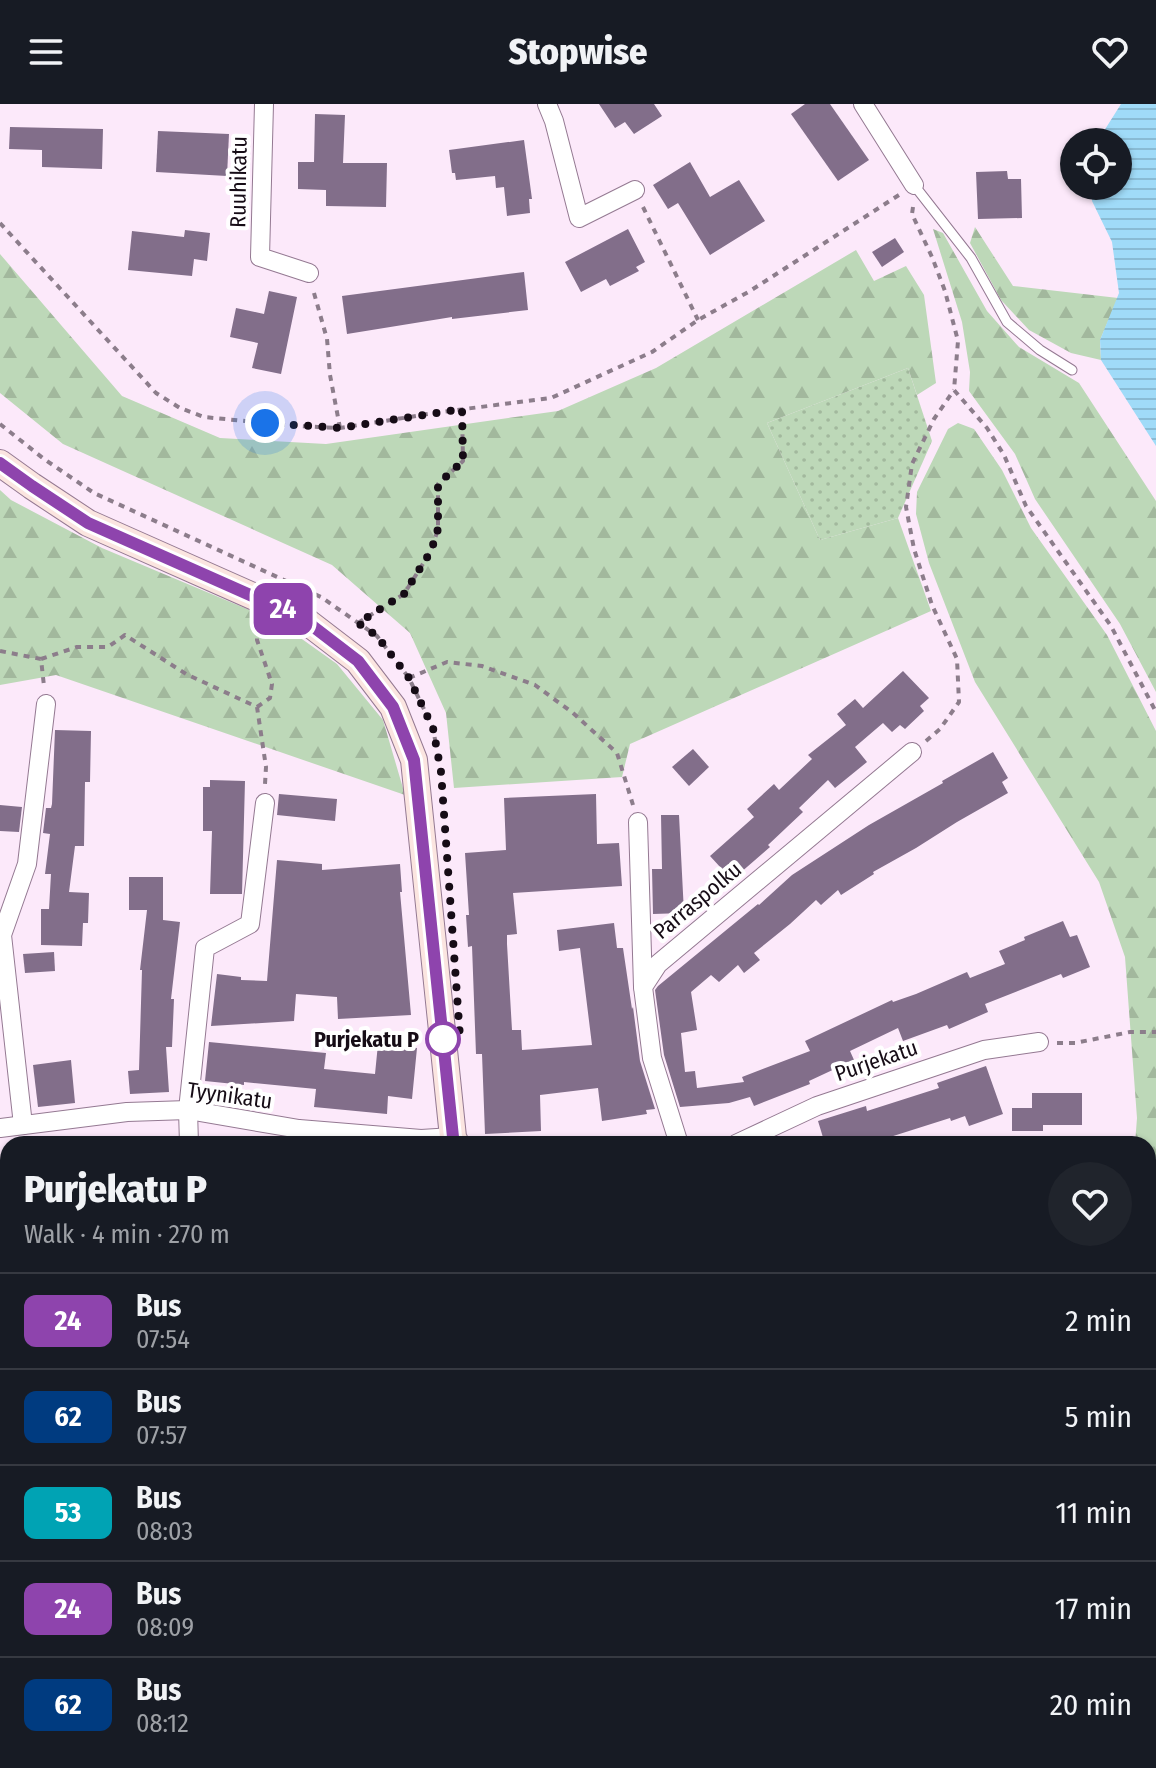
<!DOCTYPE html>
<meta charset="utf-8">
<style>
body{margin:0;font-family:"Fira Sans Condensed",sans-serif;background:#20242c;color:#f1f3f6;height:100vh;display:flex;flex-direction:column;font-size:30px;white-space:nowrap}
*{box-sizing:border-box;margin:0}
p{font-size:26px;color:#9ea1a6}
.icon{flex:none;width:44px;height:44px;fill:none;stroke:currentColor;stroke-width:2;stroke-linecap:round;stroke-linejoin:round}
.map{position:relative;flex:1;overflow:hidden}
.panel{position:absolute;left:0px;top:1032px;width:1156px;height:632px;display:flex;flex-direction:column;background:#171b24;border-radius:24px 24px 0 0;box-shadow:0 2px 6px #0004}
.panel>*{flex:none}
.badge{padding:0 16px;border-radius:12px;font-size:28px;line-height:52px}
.controls{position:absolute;left:1060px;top:24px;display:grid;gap:16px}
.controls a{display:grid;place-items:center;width:72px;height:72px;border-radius:50%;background:#171b24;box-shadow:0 2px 6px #0004;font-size:40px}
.you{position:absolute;width:40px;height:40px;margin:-20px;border:6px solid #fff;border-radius:50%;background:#1a73e8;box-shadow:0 0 0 12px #1a73e833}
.map>.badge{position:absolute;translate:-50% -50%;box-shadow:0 0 0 4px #fff}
.round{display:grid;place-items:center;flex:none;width:84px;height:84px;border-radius:42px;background:#20242c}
.summary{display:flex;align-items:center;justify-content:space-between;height:136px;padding:0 24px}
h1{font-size:38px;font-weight:800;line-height:60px}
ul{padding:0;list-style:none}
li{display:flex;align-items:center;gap:24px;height:96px;padding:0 24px;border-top:2px solid #363941}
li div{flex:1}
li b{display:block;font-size:30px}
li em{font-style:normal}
li .badge{min-width:88px;font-weight:700;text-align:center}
header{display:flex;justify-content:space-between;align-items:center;height:104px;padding:0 24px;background:#171b24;font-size:36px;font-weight:800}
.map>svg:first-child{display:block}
.grass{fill:url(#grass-dots)}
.forest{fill:url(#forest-firs)}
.water{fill:url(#water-rules)}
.building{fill:#826e8a}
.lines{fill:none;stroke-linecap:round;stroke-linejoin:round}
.lane-casing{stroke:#947992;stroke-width:11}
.street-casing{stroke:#947992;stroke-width:20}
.secondary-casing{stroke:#947992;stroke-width:28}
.path{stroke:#8c7d8b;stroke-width:4;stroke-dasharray:6 6;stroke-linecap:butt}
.lane{stroke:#fff;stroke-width:9}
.street{stroke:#fff;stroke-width:18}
.secondary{stroke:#fbe5e0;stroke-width:26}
.line-casing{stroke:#fff;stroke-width:18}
.line{stroke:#8e44ad;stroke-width:12}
.walk{stroke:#160c16;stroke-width:8;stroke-dasharray:0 14.4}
.stop-dot{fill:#fff;stroke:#8e44ad;stroke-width:4}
.labels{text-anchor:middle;stroke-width:8;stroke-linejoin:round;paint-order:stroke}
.street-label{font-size:22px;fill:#160c16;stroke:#fff}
.stop-label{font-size:22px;font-weight:bold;fill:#160c16;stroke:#fff;text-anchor:end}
</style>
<header><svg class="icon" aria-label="menu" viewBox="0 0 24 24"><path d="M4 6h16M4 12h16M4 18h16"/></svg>Stopwise<svg class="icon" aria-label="heart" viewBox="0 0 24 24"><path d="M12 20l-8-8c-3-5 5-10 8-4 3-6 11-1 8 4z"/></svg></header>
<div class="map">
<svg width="1156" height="1664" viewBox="0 0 1156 1664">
<defs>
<pattern id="grass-dots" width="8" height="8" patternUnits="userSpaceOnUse" patternTransform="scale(2)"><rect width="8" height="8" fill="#bdd8b8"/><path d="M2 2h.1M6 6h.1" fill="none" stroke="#a2b89d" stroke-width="1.8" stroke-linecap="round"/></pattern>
<pattern id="forest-firs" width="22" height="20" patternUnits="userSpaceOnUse" patternTransform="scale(2)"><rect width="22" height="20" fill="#bdd8b8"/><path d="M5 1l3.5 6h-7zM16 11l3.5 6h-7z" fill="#a2b89d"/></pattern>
<pattern id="water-rules" width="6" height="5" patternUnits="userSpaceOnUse" patternTransform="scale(2)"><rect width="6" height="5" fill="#a0dbf8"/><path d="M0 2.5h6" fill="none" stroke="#89bbd4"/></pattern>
</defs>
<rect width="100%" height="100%" fill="#fce9fa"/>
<path class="grass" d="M908,264L932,337L898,414L820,436L767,319Z"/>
<g class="forest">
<path d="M975,123L1013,182L1118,194L1100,236L1101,256L1071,249L1029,226L1001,196L970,139Z"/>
<path d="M933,125L943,129L987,207L1019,243L1079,279L1156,397V588L1120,520L1035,395L1015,350L969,287L970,268L962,218Z"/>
<path d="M856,146L874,177L906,162L924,191L936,279L917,291L908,264L767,319L820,436L898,414L931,507L630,640L622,673L454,684L446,609L410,529L332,461L63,340L0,289V150L122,292L220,334L326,340L558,307L656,264Z"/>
<path d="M958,319L974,325L1002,366L1031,424L1107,531L1156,627V1604L1148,1603V1040H1135L1137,1014L1125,853L1099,778L975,578L929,459L916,410L917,388L948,325Z"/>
<path d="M0,386L11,396L102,444L278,518L337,560L383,616L405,691L56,571L0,581Z"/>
<path d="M0,1465H8V1656H1082L1131,1664H0Z"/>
</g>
<path class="water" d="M1121,0H1156V342L1101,256L1100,236L1119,189L1112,138L1092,97V82H1118V38H1097Z"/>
<g class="building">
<path d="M599,0H654L662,12L634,30L625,18L615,24Z"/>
<path d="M805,0H830L869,56L838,77L791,10Z"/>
<path d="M315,10L345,11L343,59H387L386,103L326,102V86L298,85V58H314Z"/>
<path d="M10,23L103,25L102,65L42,63V46L9,45Z"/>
<path d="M158,27L229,30L227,72L156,68Z"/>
<path d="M524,36L532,95H529L530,109L507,112L504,83L496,84L495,72L456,76L455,69H452L449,46Z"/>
<path d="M690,58L710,93L739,76L765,117L710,151L678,99L668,105L653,81Z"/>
<path d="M1007,67L1008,75H1021L1022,114L978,115L976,68Z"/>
<path d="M628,125L645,158L636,163L639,167L610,182L606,175L581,188L565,158Z"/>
<path d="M185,126L210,129L207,157L194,155L192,172L128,166L132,127L184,133Z"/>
<path d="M895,134L904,148L882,163L872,148Z"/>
<path d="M524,168L528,206L452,215V213L347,230L342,192Z"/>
<path d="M269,187L297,193L281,270L252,264L258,239L230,233L236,204L264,210Z"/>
<path d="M903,567L929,594L920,602L924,607L905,625L900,621L892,628L883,619L855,643L867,658L835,684L828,676L799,704L803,708L768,741L770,743L732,776L710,752L754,713L747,705L774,680L779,686L812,655L808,651L846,621L837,610L855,595L863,604Z"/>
<path d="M55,626L91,627L90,678H85L84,742H75L69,788L89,789L88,819H83L82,842L41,841V805H49L51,770H45L50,730L43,729L46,704H51L52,700Z"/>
<path d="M693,645L709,663L689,682L672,663Z"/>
<path d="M993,648L1008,674L1002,678L1008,689L957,718L916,744L873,768L874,770L841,791L838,786L821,801L816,796L790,820L754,849L760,856L744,869L738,861L719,878L711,871L691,888L697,926L681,929L685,968L695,967L697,984L744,978L742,973L810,947L805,937L892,896L893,898L916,890L967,868L970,874L1005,860L999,847L1025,836L1024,833L1063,817L1070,833L1077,831L1090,863L1063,874L1061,870L985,900L988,908L949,925L947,921L903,937L898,924L850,947L854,956L809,977L810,980L754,1002L750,993L729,999L680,1003L664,951L655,886L658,882L758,800L759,801L792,771L869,721L943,679L942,677Z"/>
<path d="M210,676L245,677L242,790H210L212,727H203V683H210Z"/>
<path d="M279,690L337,695L335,717L277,711Z"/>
<path d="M596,690L597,740L619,739L622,782L513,789L517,830L507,831V840L512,926H521L522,946L592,941L580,844L559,847L557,826L614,819L617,844H623L632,905L633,903L640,957L655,1005L646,1006L647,1010L602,1017L598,984L540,991L541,1027L485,1030L482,950H476L472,842L468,843L466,811H469L465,749L506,746L504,694Z"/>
<path d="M0,701L22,703L19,728L0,727Z"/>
<path d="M661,711H679L684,809L653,810L652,765H662Z"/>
<path d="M277,756L322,760V766L400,760L402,788H400L411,911L338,915L337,893L296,890L294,917L211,922L217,870L241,873V876L267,877Z"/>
<path d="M129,773H163V816L180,818L171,895H174L172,943H166L169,988L130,990L128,967L139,966L142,866H140L147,806H129Z"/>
<path d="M54,848L55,867L25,869L23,850Z"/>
<path d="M209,938L326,949L324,965L375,970L378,940L417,944L412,995L388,992L387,1010L314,1003L316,985L244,978V981L205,977Z"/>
<path d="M71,956L75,999L38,1003L33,961Z"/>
<path d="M986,962L1003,1010L969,1022L965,1012L951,1017L950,1014L868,1040H825L818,1017L866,1002L867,1007L939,984L937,979Z"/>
<path d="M1032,989H1082V1021H1043V1027H1012V1004H1032Z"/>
</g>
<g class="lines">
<g class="lane-casing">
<path id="lane" d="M914,81L971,154L1007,218L1040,246L1072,266"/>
</g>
<g class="street-casing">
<g id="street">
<path d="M264,0L260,153L309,169"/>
<path d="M547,0L554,17L579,114L635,86"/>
<path d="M863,0L914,81"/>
<path d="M638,718L643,883"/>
<path d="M23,1021L2,831L27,760L46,600"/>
<path d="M0,1024L127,1008L188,1006L299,1025L421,1035L453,1033"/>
<path d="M189,1040L188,1006L205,844L250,820L265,699"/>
<path d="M679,1040L652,954L643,883L658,860L912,648"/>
<path d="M736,1040L817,1002L984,946L1039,938"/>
</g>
</g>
<g class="secondary-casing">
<g id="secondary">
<path d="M0,359L32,382L88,419L302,514L358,557L393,603L414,656L453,1033L456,1040"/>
<path d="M1148,1636L1156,1638"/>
</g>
</g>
<g class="path">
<path d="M643,103L698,216"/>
<path d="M913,103L912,110L932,153L945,187L958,237L954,286L987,324L1004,351L1026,402L1111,522L1156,608"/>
<path d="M0,119L156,289L180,304L204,313L296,322L340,324L441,308L551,294L652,248L698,216L750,187L899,91"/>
<path d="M314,189L327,235L330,271L340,324"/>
<path d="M0,320L44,355L94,389L321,493L377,532L409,574L433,624L436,641"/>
<path d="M358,519L404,490L431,447L438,425V380L463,357L462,306"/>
<path d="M0,547L41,555L44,582"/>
<path d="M41,555L77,543H108L125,531L186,570L257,603L266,663L265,680"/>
<path d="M409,574L447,558L482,562L535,581L573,609L617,649L633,701"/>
<path d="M257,603L270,594L272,580L257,536V519"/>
<path d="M926,637L940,625L959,598L957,555L932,501L914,445L906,403L912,360L934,315L954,286"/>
<path d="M1057,939H1075L1130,928H1156"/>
<path d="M0,1499H8"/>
<path d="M673,1664L678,1656"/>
</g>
<use href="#lane" class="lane"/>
<use href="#street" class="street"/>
<use href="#secondary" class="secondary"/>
</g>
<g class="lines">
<g class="line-casing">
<path id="line" d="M0,359L32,382L88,419L302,514L358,557L393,603L414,656L453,1033L456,1040"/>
</g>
<use href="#line" class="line"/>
<path class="walk" d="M265,319L340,324L462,305L463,357L438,380V425L431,447L404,490L358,519L377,532L409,574L433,624L441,668L460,933L443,935"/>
</g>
<circle class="stop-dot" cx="443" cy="935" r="16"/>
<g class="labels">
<g class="street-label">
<text transform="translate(238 78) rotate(-89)" y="8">Ruuhikatu</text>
<text transform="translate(697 796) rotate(-40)" y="8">Parraspolku</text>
<text transform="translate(876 956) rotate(-19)" y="8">Purjekatu</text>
<text transform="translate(230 991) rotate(8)" y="8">Tyynikatu</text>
</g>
<g class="stop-label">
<text x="419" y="943">Purjekatu P</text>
</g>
</g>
</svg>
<div class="controls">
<a><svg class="icon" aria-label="locate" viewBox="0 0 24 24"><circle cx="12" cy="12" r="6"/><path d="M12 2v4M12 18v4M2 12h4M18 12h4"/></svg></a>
</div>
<div class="you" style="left:265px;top:319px"></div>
<b class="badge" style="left:283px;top:505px;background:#8e44ad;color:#fff">24</b>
<section class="panel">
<div class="summary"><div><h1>Purjekatu P</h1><p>Walk · 4 min · 270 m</p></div><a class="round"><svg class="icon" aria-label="heart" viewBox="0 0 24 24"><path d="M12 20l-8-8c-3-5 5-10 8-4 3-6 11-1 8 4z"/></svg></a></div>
<ul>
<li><span class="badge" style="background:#8e44ad;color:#fff">24</span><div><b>Bus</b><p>07:54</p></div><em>2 min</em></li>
<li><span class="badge" style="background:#003b80;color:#fff">62</span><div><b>Bus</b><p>07:57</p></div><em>5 min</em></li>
<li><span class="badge" style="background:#00a3b4;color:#fff">53</span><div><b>Bus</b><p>08:03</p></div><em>11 min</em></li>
<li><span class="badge" style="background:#8e44ad;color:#fff">24</span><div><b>Bus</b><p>08:09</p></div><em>17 min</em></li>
<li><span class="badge" style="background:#003b80;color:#fff">62</span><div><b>Bus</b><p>08:12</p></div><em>20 min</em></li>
</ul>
</section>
</div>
